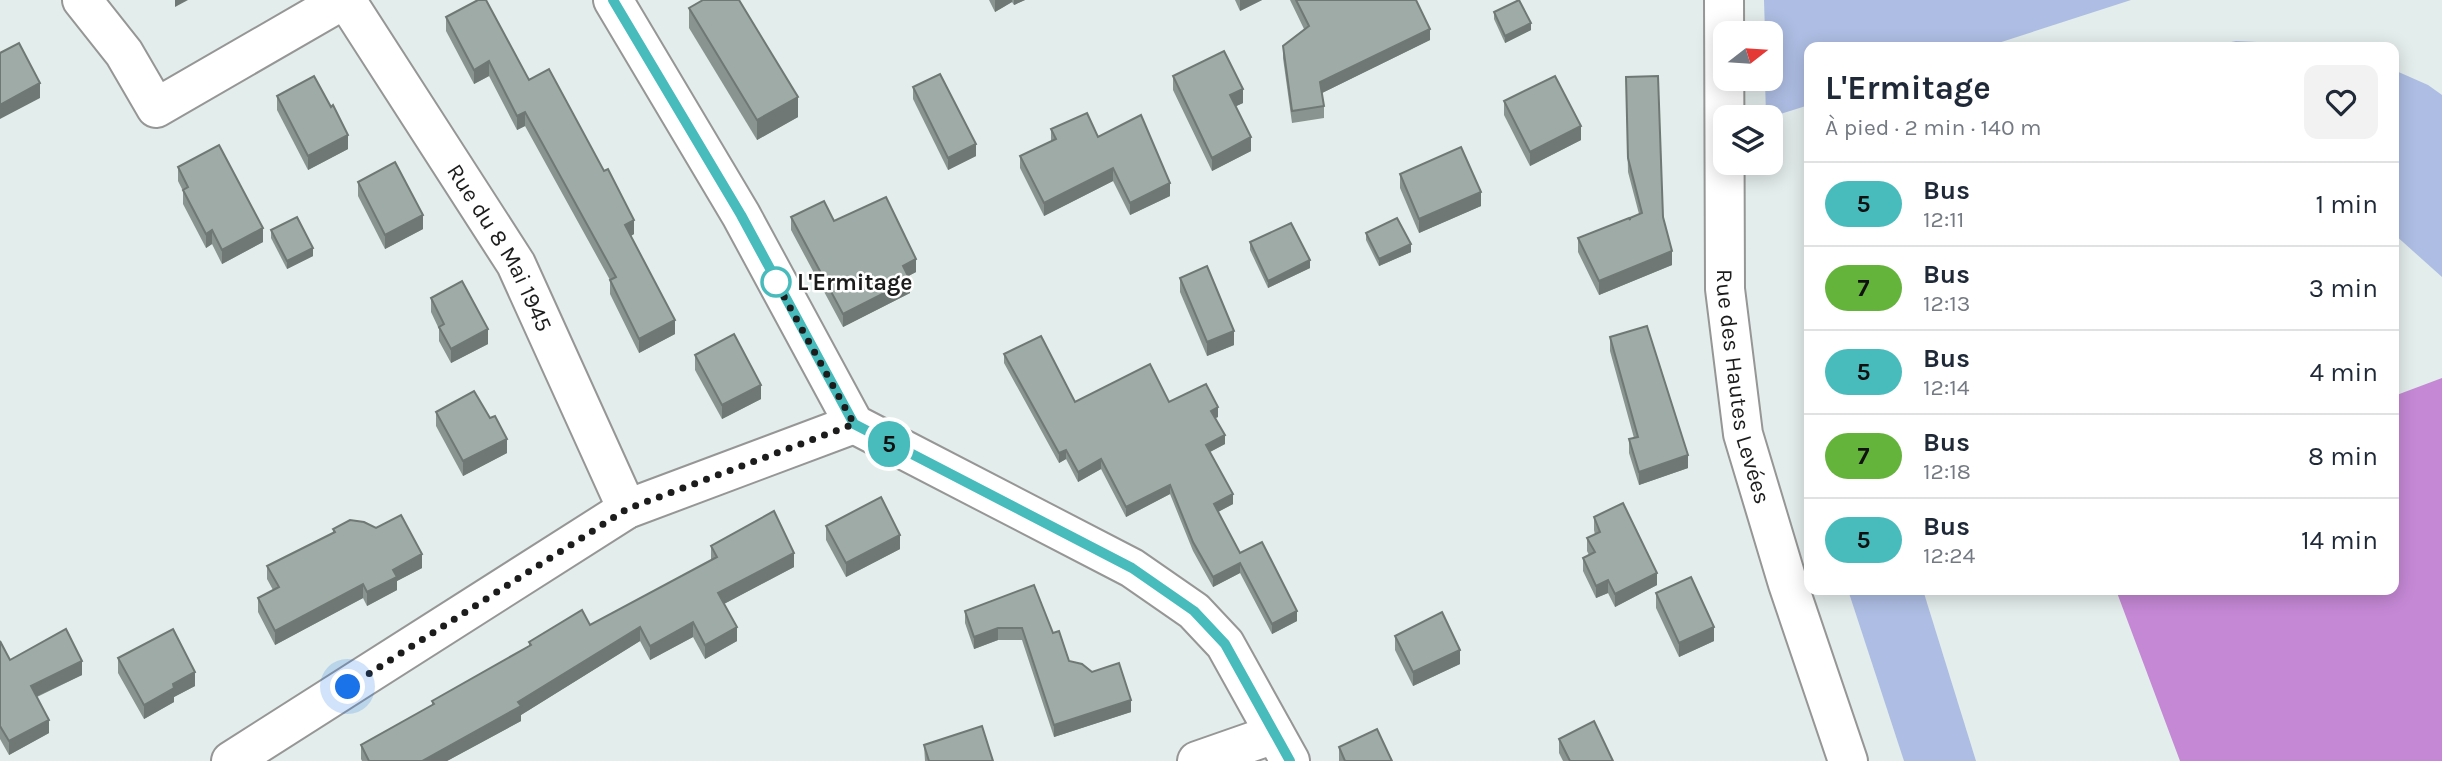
<!DOCTYPE html>
<html lang="fr">
<meta charset="utf-8">
<style>
body{margin:0;font-family:Karla,sans-serif;background:#f2f2f3;color:#1f2937;height:100vh;display:flex;flex-direction:column;font-size:26px;white-space:nowrap}
*{box-sizing:border-box;margin:0}
p{font-size:23px;color:#747a83}
.icon{flex:none;width:38px;height:38px;fill:none;stroke:currentColor;stroke-width:2;stroke-linecap:round;stroke-linejoin:round}
.map{position:relative;flex:1;overflow:hidden}
.panel{position:absolute;left:1804px;top:42px;width:595px;height:553px;display:flex;flex-direction:column;background:#fff;border-radius:14px;box-shadow:0 4px 18px #0003}
.panel>*{flex:none}
.badge{padding:0 14px;border-radius:23px;font-size:24px;line-height:46px}
.needle{width:46px;rotate:73deg}
.buttons{position:absolute;left:1713px;top:21px;display:grid;gap:14px}
.buttons a{display:grid;place-items:center;width:70px;height:70px;border-radius:14px;background:#fff;box-shadow:0 4px 18px #0003;font-size:35px}
.you{position:absolute;width:35px;height:35px;margin:-18px;border:5px solid #fff;border-radius:50%;background:#1a73e8;box-shadow:0 0 0 10px #1a73e833}
.map>.badge{position:absolute;translate:-50% -50%;box-shadow:0 0 0 4px #fff}
.round{display:grid;place-items:center;flex:none;width:74px;height:74px;border-radius:14px;background:#f2f2f3}
.headline{display:flex;align-items:center;justify-content:space-between;height:119px;padding:0 21px}
h1{font-size:33px;font-weight:700;line-height:52px}
ul{padding:0;list-style:none}
li{display:flex;align-items:center;gap:21px;height:84px;padding:0 21px;border-top:2px solid #e0e1e3}
li div{flex:1}
li b{display:block;font-size:26px}
li em{font-style:normal}
li .badge{min-width:77px;font-weight:700;text-align:center}
.map>svg:first-child{display:block}
.grass{fill:#adbde3}
.pitch{fill:#c588d5}
.lines{fill:none;stroke-linecap:round;stroke-linejoin:round}
.minor-casing{stroke:#969696;stroke-width:42}
.minor{stroke:#fff;stroke-width:38}
.wall{fill:#89938f}
.shaded-wall{fill:#6f7874}
.building{fill:#9faba6;stroke:#6f7874;stroke-width:2}
.line-casing{stroke:#fff;stroke-width:16}
.line{stroke:#48bcbc;stroke-width:10}
.walk{stroke:#1c1c1c;stroke-width:7;stroke-dasharray:0 12.6}
.stop-dot{fill:#fff;stroke:#48bcbc;stroke-width:3.5}
.labels{text-anchor:middle;stroke-width:5;stroke-linejoin:round;paint-order:stroke}
.street-label{font-size:23px;fill:#1c1c1c;stroke:#fff}
.stop-label{font-size:23px;font-weight:bold;fill:#1c1c1c;stroke:#fff;text-anchor:start}
</style>
<div class="map">
<svg width="2442" height="761" viewBox="0 0 2442 761">
<rect width="100%" height="100%" fill="#e3edeb"/>
<g class="grass">
<path d="M1764,0H2131L1986,47H1810L1809,105L1771,117H1766L1765,79H1771V33H1765Z"/>
<path d="M2236,41L2338,46L2342,47H2207Z"/>
<path d="M2394,70L2428,85L2442,95V277L2394,234Z"/>
<path d="M1848,590H1923L1976,761H1904Z"/>
</g>
<path class="pitch" d="M2442,378V761H2180L2116,590H2394V396Z"/>
<g class="lines">
<g class="minor-casing">
<g id="minor">
<path d="M82,0L124,53L156,108L343,0"/>
<path id="s1" d="M346,0L516,264L627,509"/>
<path d="M613,0L741,215L854,424L1132,568L1194,611L1225,644L1290,761"/>
<path id="s2" d="M1724,0L1725,289L1743,434L1788,584L1848,761"/>
<path d="M231,761L627,509L854,424"/>
<path d="M1197,761L1260,739L1273,731"/>
</g>
</g>
<use href="#minor" class="minor"/>
</g>
<g class="wall">
<path d="M989,0H1025L1014,5L1012,2L995,12Z"/>
<path d="M1235,0H1262L1240,11Z"/>
<path d="M1290,0H1416L1430,40L1322,93L1324,106V118L1292,123L1283,58V46L1304,29Z"/>
<path d="M689,8L798,117L757,140L689,28Z"/>
<path d="M1494,12L1531,30L1505,43L1494,19Z"/>
<path d="M446,17L529,80L634,234L631,236L675,334L639,353L610,294V280L525,126L517,130L489,76L474,84L446,31Z"/>
<path d="M1173,76L1243,103L1236,106L1251,151L1212,171L1173,90Z"/>
<path d="M1626,77L1663,217L1672,265L1599,295L1578,252V238L1639,214L1628,172Z"/>
<path d="M913,87L976,156L948,170L913,99Z"/>
<path d="M277,96L348,149L308,170L277,110Z"/>
<path d="M1504,101L1581,140L1530,166L1504,115Z"/>
<path d="M1051,129L1098,137L1170,196L1130,215L1113,181L1044,216L1020,168V156L1051,141Z"/>
<path d="M178,167L263,242L222,264L212,244L206,248L183,204V191L178,181Z"/>
<path d="M1400,174L1481,206L1419,233L1400,188Z"/>
<path d="M358,182L423,229L385,249L358,196Z"/>
<path d="M791,217L834,221L916,272L908,276L910,293L843,327L791,230Z"/>
<path d="M271,230L313,256L287,269L271,238Z"/>
<path d="M1366,233L1411,252L1379,266L1366,240Z"/>
<path d="M1250,242L1310,268L1268,288L1250,250Z"/>
<path d="M1180,278L1234,345L1207,356L1180,292Z"/>
<path d="M431,298L488,344L451,363L439,341V329L431,312Z"/>
<path d="M1610,337L1688,468L1639,485L1629,453V439L1634,438L1610,351Z"/>
<path d="M1004,354L1075,402H1169L1218,417L1215,418L1225,444L1210,452L1233,504L1218,512L1240,553L1297,621L1272,634L1240,573L1213,587L1193,551L1170,494L1126,517L1101,469L1078,482L1066,459L1059,463L1004,363Z"/>
<path d="M695,355L761,399L722,419L695,370Z"/>
<path d="M436,412L507,453L463,476L436,426Z"/>
<path d="M1594,517L1657,585L1615,607L1608,593L1596,598L1583,571V558L1589,555L1587,551V538L1595,535L1594,530Z"/>
<path d="M826,526L900,549L846,577L826,540Z"/>
<path d="M333,529L422,568L397,581V590L367,606L363,598L275,645L258,612V598L273,590L267,579V566L333,533Z"/>
<path d="M711,546L794,567L724,604L737,641L705,659L693,637L650,660L640,641L521,715V721L447,761H362L361,759V745L432,705V701L529,646V642L590,625L711,560Z"/>
<path d="M1656,593L1714,641L1679,657L1656,608Z"/>
<path d="M965,611L1053,633L1069,661L1131,712L1054,737L1022,640H998L974,649L965,623Z"/>
<path d="M1395,636L1460,664L1413,686L1395,650Z"/>
<path d="M0,641L10,660L82,675L37,697L49,733L9,755L0,739Z"/>
<path d="M118,658L195,686L174,697V702L144,719L118,673Z"/>
<path d="M1559,739L1613,761H1563L1559,753Z"/>
<path d="M924,745L993,761H925Z"/>
<path d="M1339,747L1392,761H1339Z"/>
</g>
<g class="shaded-wall">
<path d="M175,0H188L175,7Z"/>
<path d="M995,0H1012V2L995,12Z"/>
<path d="M1014,0H1025L1014,5Z"/>
<path d="M1240,0H1262L1240,11Z"/>
<path d="M1531,23V30L1505,43V36Z"/>
<path d="M1430,29V40L1320,94V82Z"/>
<path d="M489,61V76L474,84V70Z"/>
<path d="M40,83V98L0,119V105Z"/>
<path d="M1243,89V103L1230,109V95Z"/>
<path d="M798,97V117L757,140V120Z"/>
<path d="M525,112V126L517,130V116Z"/>
<path d="M1581,126V140L1530,166V152Z"/>
<path d="M348,135V149L308,170V156Z"/>
<path d="M1251,137V151L1212,171V158Z"/>
<path d="M976,144V156L948,170V158Z"/>
<path d="M1113,168V181L1044,216V203Z"/>
<path d="M1170,183V196L1130,215V203Z"/>
<path d="M1481,192V206L1419,233V219Z"/>
<path d="M423,215V229L385,249V235Z"/>
<path d="M634,220V234L625,239V225Z"/>
<path d="M263,228V242L222,264V250Z"/>
<path d="M212,230V244L206,248V234Z"/>
<path d="M1411,244V252L1379,266V259Z"/>
<path d="M313,248V256L287,269V261Z"/>
<path d="M1672,251V265L1599,295V281Z"/>
<path d="M916,259V272L903,279V266Z"/>
<path d="M1310,260V268L1268,288V281Z"/>
<path d="M910,280V293L843,327V314Z"/>
<path d="M675,320V334L639,353V339Z"/>
<path d="M488,329V344L451,363V349Z"/>
<path d="M1234,331V345L1207,356V342Z"/>
<path d="M761,385V399L722,419V405Z"/>
<path d="M1218,407V417L1211,420V411Z"/>
<path d="M1225,435V444L1206,454V445Z"/>
<path d="M507,439V453L463,476V461Z"/>
<path d="M1066,450V459L1059,463V453Z"/>
<path d="M1688,455V468L1639,485V472Z"/>
<path d="M1101,459V469L1078,482V472Z"/>
<path d="M1170,485V494L1126,517V507Z"/>
<path d="M1233,494V504L1214,514V504Z"/>
<path d="M900,535V549L846,577V563Z"/>
<path d="M794,553V567L718,607V593Z"/>
<path d="M422,554V568L397,581V590L367,606V592L393,570Z"/>
<path d="M1240,563V573L1213,587V577Z"/>
<path d="M1657,573V585L1615,607V594Z"/>
<path d="M1608,580V593L1596,598V586Z"/>
<path d="M363,584V598L275,645V631Z"/>
<path d="M1297,611V621L1272,634V624Z"/>
<path d="M693,622V637L650,660V646Z"/>
<path d="M640,627V641L521,715V721L447,761H422Z"/>
<path d="M737,627V641L705,659V645Z"/>
<path d="M1714,627V641L1679,657V643Z"/>
<path d="M998,628V640L974,649V637Z"/>
<path d="M1460,650V664L1413,686V672Z"/>
<path d="M82,661V675L31,699V686Z"/>
<path d="M195,672V686L174,697V702L144,719V705L173,684Z"/>
<path d="M1131,700V712L1054,737V725Z"/>
<path d="M49,720V733L9,755V741Z"/>
</g>
<g class="building">
<path d="M478,0H486L529,80L549,69L604,171L608,169L634,220L625,225L675,320L639,339L610,280L616,277L525,112L517,116L489,61L474,70L446,17Z"/>
<path d="M703,0H739L798,97L757,120L689,8Z"/>
<path d="M1296,0H1416L1430,29L1320,82L1324,106L1292,111L1283,46L1309,26Z"/>
<path d="M1519,0L1531,23L1505,36L1494,12Z"/>
<path d="M19,43L40,83L0,105V53Z"/>
<path d="M1224,51L1243,89L1230,95L1251,137L1212,158L1173,76Z"/>
<path d="M940,74L976,144L948,158L913,87Z"/>
<path d="M314,76L331,107L333,105L348,135L308,156L277,96Z"/>
<path d="M1555,76L1581,126L1530,152L1504,101Z"/>
<path d="M1658,76L1663,217L1672,251L1599,281L1578,238L1629,218L1630,220V218L1642,213L1628,158L1626,77Z"/>
<path d="M1087,113L1098,137L1141,115L1170,183L1130,203L1113,168L1044,203L1020,156L1056,139L1051,129Z"/>
<path d="M219,145L263,228L222,250L212,230L206,234L183,190L188,187L178,167Z"/>
<path d="M1461,147L1481,192L1419,219L1400,174Z"/>
<path d="M395,162L423,215L385,235L358,182Z"/>
<path d="M886,197L916,259L903,266L910,280L843,314L791,217L824,201L834,221Z"/>
<path d="M297,217L313,248L287,261L271,230Z"/>
<path d="M1397,218L1411,244L1379,259L1366,233Z"/>
<path d="M1291,223L1310,260L1268,281L1250,242Z"/>
<path d="M1207,266L1234,331L1207,342L1180,278Z"/>
<path d="M462,281L488,329L451,349L439,327L444,324L431,298Z"/>
<path d="M1647,326L1688,455L1639,472L1629,439L1638,437L1610,337Z"/>
<path d="M734,334L761,385L722,405L695,355Z"/>
<path d="M1041,336L1075,402L1150,364L1169,402L1206,384L1218,407L1211,411L1225,435L1206,445L1233,494L1214,504L1240,553L1262,542L1297,611L1272,624L1240,563L1213,577L1193,542L1170,485L1126,507L1101,459L1078,472L1066,450L1059,453L1004,354Z"/>
<path d="M474,391L490,418L495,416L507,439L463,461L436,412Z"/>
<path d="M881,497L900,535L846,563L826,526Z"/>
<path d="M1623,503L1657,573L1615,594L1608,580L1596,586L1583,558L1595,552L1587,538L1600,532L1594,517Z"/>
<path d="M774,511L794,553L718,593L737,627L705,645L693,622L650,646L640,627L518,702L521,706L422,761H369L361,745L434,704L432,701L531,645L529,642L582,610L590,625L717,557L711,546Z"/>
<path d="M401,515L422,554L393,570L397,577L367,592L363,584L275,631L258,598L279,587L267,566L335,532L333,529L350,520L364,522L376,528Z"/>
<path d="M1691,577L1714,627L1679,643L1656,593Z"/>
<path d="M1034,585L1053,633L1059,631L1069,661L1082,664L1092,672L1119,663L1131,700L1054,725L1022,628H998L974,637L965,611Z"/>
<path d="M1442,612L1460,650L1413,672L1395,636Z"/>
<path d="M66,629L82,661L31,686L49,720L9,741L0,726V641L10,660Z"/>
<path d="M173,629L195,672L173,684L174,688L144,705L118,658Z"/>
<path d="M1594,721L1613,761H1570L1559,739Z"/>
<path d="M982,726L993,761H929L924,745Z"/>
<path d="M1377,729L1392,761H1345L1339,747Z"/>
</g>
<g class="lines">
<g class="line-casing">
<path id="line" d="M613,0L741,215L854,424L1132,568L1194,611L1225,644L1290,761"/>
</g>
<use href="#line" class="line"/>
<path class="walk" d="M348,687L627,509L854,424L776,282"/>
</g>
<circle class="stop-dot" cx="776" cy="282" r="14"/>
<g class="labels">
<g class="street-label">
<text dy="8" stroke="none"><textPath href="#s1" startOffset="292">Rue du 8 Mai 1945</textPath></text>
<text dy="8" stroke="none"><textPath href="#s2" startOffset="388">Rue des Hautes Levées</textPath></text>
</g>
<g class="stop-label">
<text x="797" y="290">L'Ermitage</text>
</g>
</g>
</svg>
<div class="buttons">
<a><svg class="needle" viewBox="-14 -14 28 28"><path d="M0-13l5 13h-10z" fill="#e53935"/><path d="M0 13l5-13h-10z" fill="#747a83"/></svg></a>
<a><svg class="icon" aria-label="layers" viewBox="0 0 24 24"><path d="M12 4l9 5-9 5-9-5zM3 14l9 5 9-5"/></svg></a>
</div>
<div class="you" style="left:348px;top:687px"></div>
<b class="badge" style="left:889px;top:444px;background:#48bcbc;color:#111">5</b>
<section class="panel">
<div class="headline"><div><h1>L'Ermitage</h1><p>À pied · 2 min · 140 m</p></div><a class="round"><svg class="icon" aria-label="heart" viewBox="0 0 24 24"><path d="M12 20l-8-8c-3-5 5-10 8-4 3-6 11-1 8 4z"/></svg></a></div>
<ul>
<li><span class="badge" style="background:#48bcbc;color:#111">5</span><div><b>Bus</b><p>12:11</p></div><em>1 min</em></li>
<li><span class="badge" style="background:#64b33b;color:#111">7</span><div><b>Bus</b><p>12:13</p></div><em>3 min</em></li>
<li><span class="badge" style="background:#48bcbc;color:#111">5</span><div><b>Bus</b><p>12:14</p></div><em>4 min</em></li>
<li><span class="badge" style="background:#64b33b;color:#111">7</span><div><b>Bus</b><p>12:18</p></div><em>8 min</em></li>
<li><span class="badge" style="background:#48bcbc;color:#111">5</span><div><b>Bus</b><p>12:24</p></div><em>14 min</em></li>
</ul>
</section>
</div>
